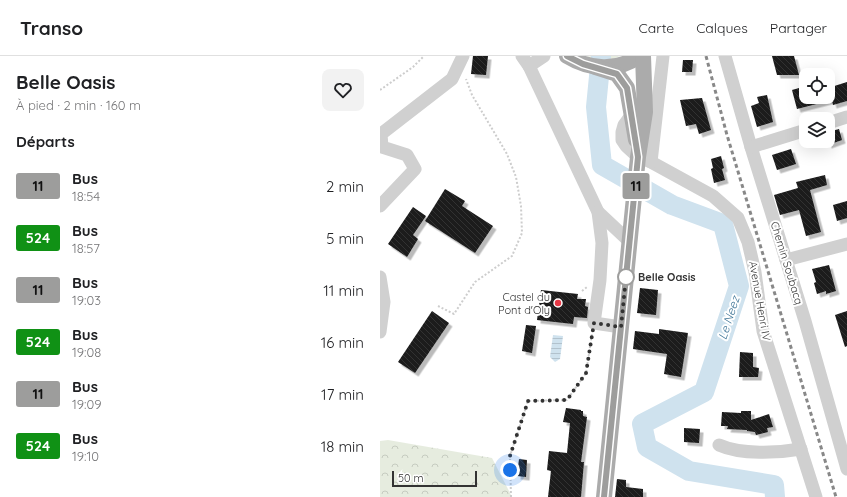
<!DOCTYPE html>
<html lang="fr">
<meta charset="utf-8">
<style>
body{margin:0;font-family:Quicksand,sans-serif;background:#f2f2f2;color:#202124;height:100vh;display:flex;flex-direction:column;font-size:15px;white-space:nowrap}
*{box-sizing:border-box;margin:0}
p{font-size:13px;color:#757577}
.icon{flex:none;width:22px;height:22px;fill:none;stroke:currentColor;stroke-width:2;stroke-linecap:round;stroke-linejoin:round}
.map{position:relative;flex:1;overflow:hidden}
.panel{display:flex;flex-direction:column;background:#fff;width:380px}
.panel>*{flex:none}
.badge{padding:0 8px;border-radius:3px;font-size:14px;line-height:26px}
.fabs{position:absolute;left:419px;top:12px;display:grid;gap:8px}
.fabs a{display:grid;place-items:center;width:36px;height:36px;border-radius:8px;background:#fff;box-shadow:0 4px 16px #0002;font-size:20px}
.scale{position:absolute;left:12px;bottom:10px;width:85px;box-sizing:border-box;padding-left:4px;border:2px solid #333;border-top:0;font-size:11px;line-height:14px;white-space:nowrap;color:#333;-webkit-text-stroke:3px #fff;paint-order:stroke}
.you{position:absolute;width:20px;height:20px;margin:-10px;border:3px solid #fff;border-radius:50%;background:#1a73e8;box-shadow:0 0 0 6px #1a73e833}
.map>.badge{position:absolute;translate:-50% -50%;box-shadow:0 0 0 2px #fff}
h2{padding:0 16px;font-size:15px;line-height:36px}
.round{display:grid;place-items:center;flex:none;width:42px;height:42px;border-radius:8px;background:#f2f2f2}
.overview{display:flex;align-items:center;justify-content:space-between;height:68px;padding:0 16px}
h1{font-size:19px;font-weight:700;line-height:30px}
ul{padding:0;list-style:none}
li{display:flex;align-items:center;gap:12px;height:52px;padding:0 16px}
li div{flex:1}
li b{display:block;font-size:15px}
li em{font-style:normal}
li .badge{min-width:44px;font-weight:700;text-align:center}
header{display:flex;align-items:center;gap:24px;box-sizing:border-box;height:56px;padding:0 20px;background:#fff;border-bottom:1px solid #e0e0e0}
header strong{font-size:19px}
nav{display:flex;gap:22px;margin-inline-start:auto;font-size:14px}
main{display:flex;flex:1;min-height:0}
.map>svg:first-child{display:block}
.grass{fill:url(#grass-tufts)}
.forest{fill:url(#forest-crowns)}
.water{fill:url(#water-rules)}
.lines{fill:none;stroke-linecap:round;stroke-linejoin:round}
.river{stroke:#cfe2ee;stroke-width:20}
.building{fill:url(#building-back-hatch);filter:url(#shadow)}
.path{stroke:#cdcdcd;stroke-width:2;stroke-dasharray:2 2;stroke-linecap:butt}
.minor{stroke:#d0d0d0;stroke-width:13}
.major{stroke:#ababab;stroke-width:16}
.rail{stroke:#888;stroke-width:3;stroke-dasharray:4 3;stroke-linecap:butt}
.line-casing{stroke:#fff;stroke-width:9}
.line{stroke:#9d9d9c;stroke-width:6}
.walk{stroke:#333;stroke-width:4;stroke-dasharray:0 7.2}
.stop-dot{fill:#fff;stroke:#9d9d9c;stroke-width:2}
.poi-dot{fill:#e63946;stroke:#fff;stroke-width:1.5}
.labels{text-anchor:middle;stroke-width:4;stroke-linejoin:round;paint-order:stroke}
.street-label{font-size:11px;fill:#333;stroke:#fff}
.stop-label{font-size:11px;font-weight:bold;fill:#333;stroke:#fff;text-anchor:start}
.poi-label{font-size:11px;fill:#333;stroke:#fff;text-anchor:end}
.water-label{font-size:12px;font-style:italic;fill:#3f7597;stroke:#fff}
</style>
<header>
<strong>Transo</strong>
<nav><a>Carte</a><a>Calques</a><a>Partager</a></nav>
</header>
<main>
<section class="panel">
<div class="overview"><div><h1>Belle Oasis</h1><p>À pied · 2 min · 160 m</p></div><a class="round"><svg class="icon" aria-label="heart" viewBox="0 0 24 24"><path d="M12 20l-8-8c-3-5 5-10 8-4 3-6 11-1 8 4z"/></svg></a></div>
<h2>Départs</h2>
<ul>
<li><span class="badge" style="background:#9d9d9c;color:#111">11</span><div><b>Bus</b><p>18:54</p></div><em>2 min</em></li>
<li><span class="badge" style="background:#109115;color:#fff">524</span><div><b>Bus</b><p>18:57</p></div><em>5 min</em></li>
<li><span class="badge" style="background:#9d9d9c;color:#111">11</span><div><b>Bus</b><p>19:03</p></div><em>11 min</em></li>
<li><span class="badge" style="background:#109115;color:#fff">524</span><div><b>Bus</b><p>19:08</p></div><em>16 min</em></li>
<li><span class="badge" style="background:#9d9d9c;color:#111">11</span><div><b>Bus</b><p>19:09</p></div><em>17 min</em></li>
<li><span class="badge" style="background:#109115;color:#fff">524</span><div><b>Bus</b><p>19:10</p></div><em>18 min</em></li>
</ul>
</section>
<div class="map">
<svg width="467" height="441" viewBox="0 0 467 441">
<defs>
<pattern id="grass-tufts" width="24" height="20" patternUnits="userSpaceOnUse"><rect width="24" height="20" fill="#e6ecdf"/><path d="M3 7l-1-3M5 7V3M7 7l1-3M15 17l-1-3M17 17v-4M19 17l1-3" fill="none" stroke="#c6cbc0"/></pattern>
<pattern id="forest-crowns" width="20" height="18" patternUnits="userSpaceOnUse"><rect width="20" height="18" fill="#e6ecdf"/><path d="M2 6a3 3 0 1 1 6 0M12 15a3 3 0 1 1 6 0" fill="none" stroke="#c6cbc0"/></pattern>
<pattern id="water-rules" width="6" height="5" patternUnits="userSpaceOnUse"><rect width="6" height="5" fill="#cfe2ee"/><path d="M0 2.5h6" fill="none" stroke="#b2c2cd"/></pattern>
<pattern id="building-back-hatch" width="6" height="6" patternUnits="userSpaceOnUse"><rect width="6" height="6" fill="#1a1a1a"/><path d="M-1 5l2 2M0 0l6 6M5-1l2 2" fill="none" stroke="#333"/></pattern>
<filter id="shadow"><feDropShadow dx="3.5" dy="3.5" stdDeviation="0" flood-color="#0004"/></filter>
</defs>
<rect width="100%" height="100%" fill="#fff"/>
<path class="grass" d="M203,0H240L233,3Z"/>
<path class="forest" d="M8,384L112,402L132,441H0V385Z"/>
<path class="water" d="M173,279L183,280L180,303L175,306L170,301Z"/>
<g class="lines">
<path class="river" d="M221,0L216,51L222,109L292,149L343,168L359,230L324,336L262,368L267,391L309,415L394,429L395,441"/>
</g>
<g class="building">
<path d="M93,0H108L106,19L91,18Z"/>
<path d="M392,0H414L419,19H397Z"/>
<path d="M303,4H313L312,16H302Z"/>
<path d="M467,26V45L453,49L452,44L417,53L412,34L426,30V41H451L448,32Z"/>
<path d="M387,39L393,66L377,71L371,50L379,47L377,41Z"/>
<path d="M322,42L331,74L319,78L316,68L306,70L300,44Z"/>
<path d="M459,73L462,84L448,89V76Z"/>
<path d="M411,93L416,108L397,114L392,99Z"/>
<path d="M341,100L344,112L342,113L345,124L334,127L331,113L333,112L331,103Z"/>
<path d="M445,119L447,129L430,134L441,176L426,180L419,154L400,159L394,139L418,132L416,126Z"/>
<path d="M65,133L85,145L82,150L113,170L95,197L45,165Z"/>
<path d="M467,145V162L457,165L453,149Z"/>
<path d="M33,151L46,160L33,179L38,183L27,201L8,188Z"/>
<path d="M449,209L456,235L446,238V235L437,238L434,227L436,226L432,213Z"/>
<path d="M260,232L278,234L276,259L257,257Z"/>
<path d="M161,234L198,238L197,243H206L205,250L208,251L207,262L194,261L193,268L157,264Z"/>
<path d="M52,255L69,267L35,317L18,306Z"/>
<path d="M467,255V290L465,291L455,259Z"/>
<path d="M146,269L156,270L152,297L142,295Z"/>
<path d="M279,273L308,277L301,321L284,318L287,298L253,293L255,275L279,278Z"/>
<path d="M360,296L373,297V311L379,312L378,321H359Z"/>
<path d="M186,352L201,354V355H203V360L207,361L201,406H204L201,441H168L171,415L167,414L169,395L187,397L190,367L183,366Z"/>
<path d="M361,355H371V364L389,358L393,371L387,372L388,376L376,379L375,376L367,375V374L347,373L348,370H341L342,356L361,357Z"/>
<path d="M304,372L320,373L319,387L304,386Z"/>
<path d="M139,403L147,404L146,421L137,420Z"/>
<path d="M237,423L246,424V431L263,433V441H235Z"/>
</g>
<g class="lines">
<g class="path">
<path d="M0,34L33,11L44,0"/>
<path d="M202,235L207,231"/>
<path d="M58,250L74,258L95,226L132,200L142,177L141,150L136,121L127,98L92,39L86,23"/>
<path d="M131,441L130,400L148,345L187,344L206,317L212,278"/>
</g>
<g class="minor">
<path d="M142,0L149,10L164,0"/>
<path d="M345,0L371,91L425,265L467,413"/>
<path d="M149,10L218,156L222,187L220,224L214,267L241,271"/>
<path d="M252,58L244,69L242,76V84L246,90L258,101L271,106L333,140L358,162L368,186L375,216L383,275L436,441"/>
<path d="M448,67L467,61"/>
<path d="M371,91L426,74"/>
<path d="M271,106L283,0"/>
<path d="M0,150L35,113L27,99L2,91L1,78L72,23L83,0"/>
<path d="M218,156L250,186"/>
<path d="M406,204L467,188"/>
<path d="M0,221L4,246L0,276"/>
<path d="M339,389C361,399 398,397 421,393"/>
</g>
<g class="major">
<path d="M187,0C210,14 237,16 259,0"/>
<path d="M215,11L237,18L247,32L256,84"/>
<path d="M224,441L258,101L265,56L263,0"/>
</g>
<path class="rail" d="M326,0L347,79L456,441"/>
</g>
<g class="lines">
<g class="line-casing">
<path id="line" d="M187,0L203,8L237,18L247,32L258,101L224,441"/>
</g>
<use href="#line" class="line"/>
<path class="walk" d="M130,414V400L148,345L187,344L206,317L214,267L241,271L246,221"/>
</g>
<circle class="stop-dot" cx="246" cy="221" r="8"/>
<circle class="poi-dot" cx="178" cy="247" r="4"/>
<g class="labels">
<g class="street-label">
<text transform="translate(407 207) rotate(73)" y="4">Chemin Soubacq</text>
<text transform="translate(380 245) rotate(80)" y="4">Avenue Henri IV</text>
</g>
<g class="stop-label">
<text x="258" y="225">Belle Oasis</text>
</g>
<g class="poi-label">
<text x="170" y="245">Castel du<tspan x="170" dy="13">Pont d'Oly</tspan></text>
</g>
<g class="water-label">
<text transform="translate(349 262) rotate(-72)" y="4">Le Neez</text>
</g>
</g>
</svg>
<div class="fabs">
<a><svg class="icon" aria-label="locate" viewBox="0 0 24 24"><circle cx="12" cy="12" r="6"/><path d="M12 2v4M12 18v4M2 12h4M18 12h4"/></svg></a>
<a><svg class="icon" aria-label="layers" viewBox="0 0 24 24"><path d="M12 4l9 5-9 5-9-5zM3 14l9 5 9-5"/></svg></a>
</div>
<div class="scale">50 m</div>
<div class="you" style="left:130px;top:414px"></div>
<b class="badge" style="left:256px;top:130px;background:#9d9d9c;color:#111">11</b>
</div>
</main>
